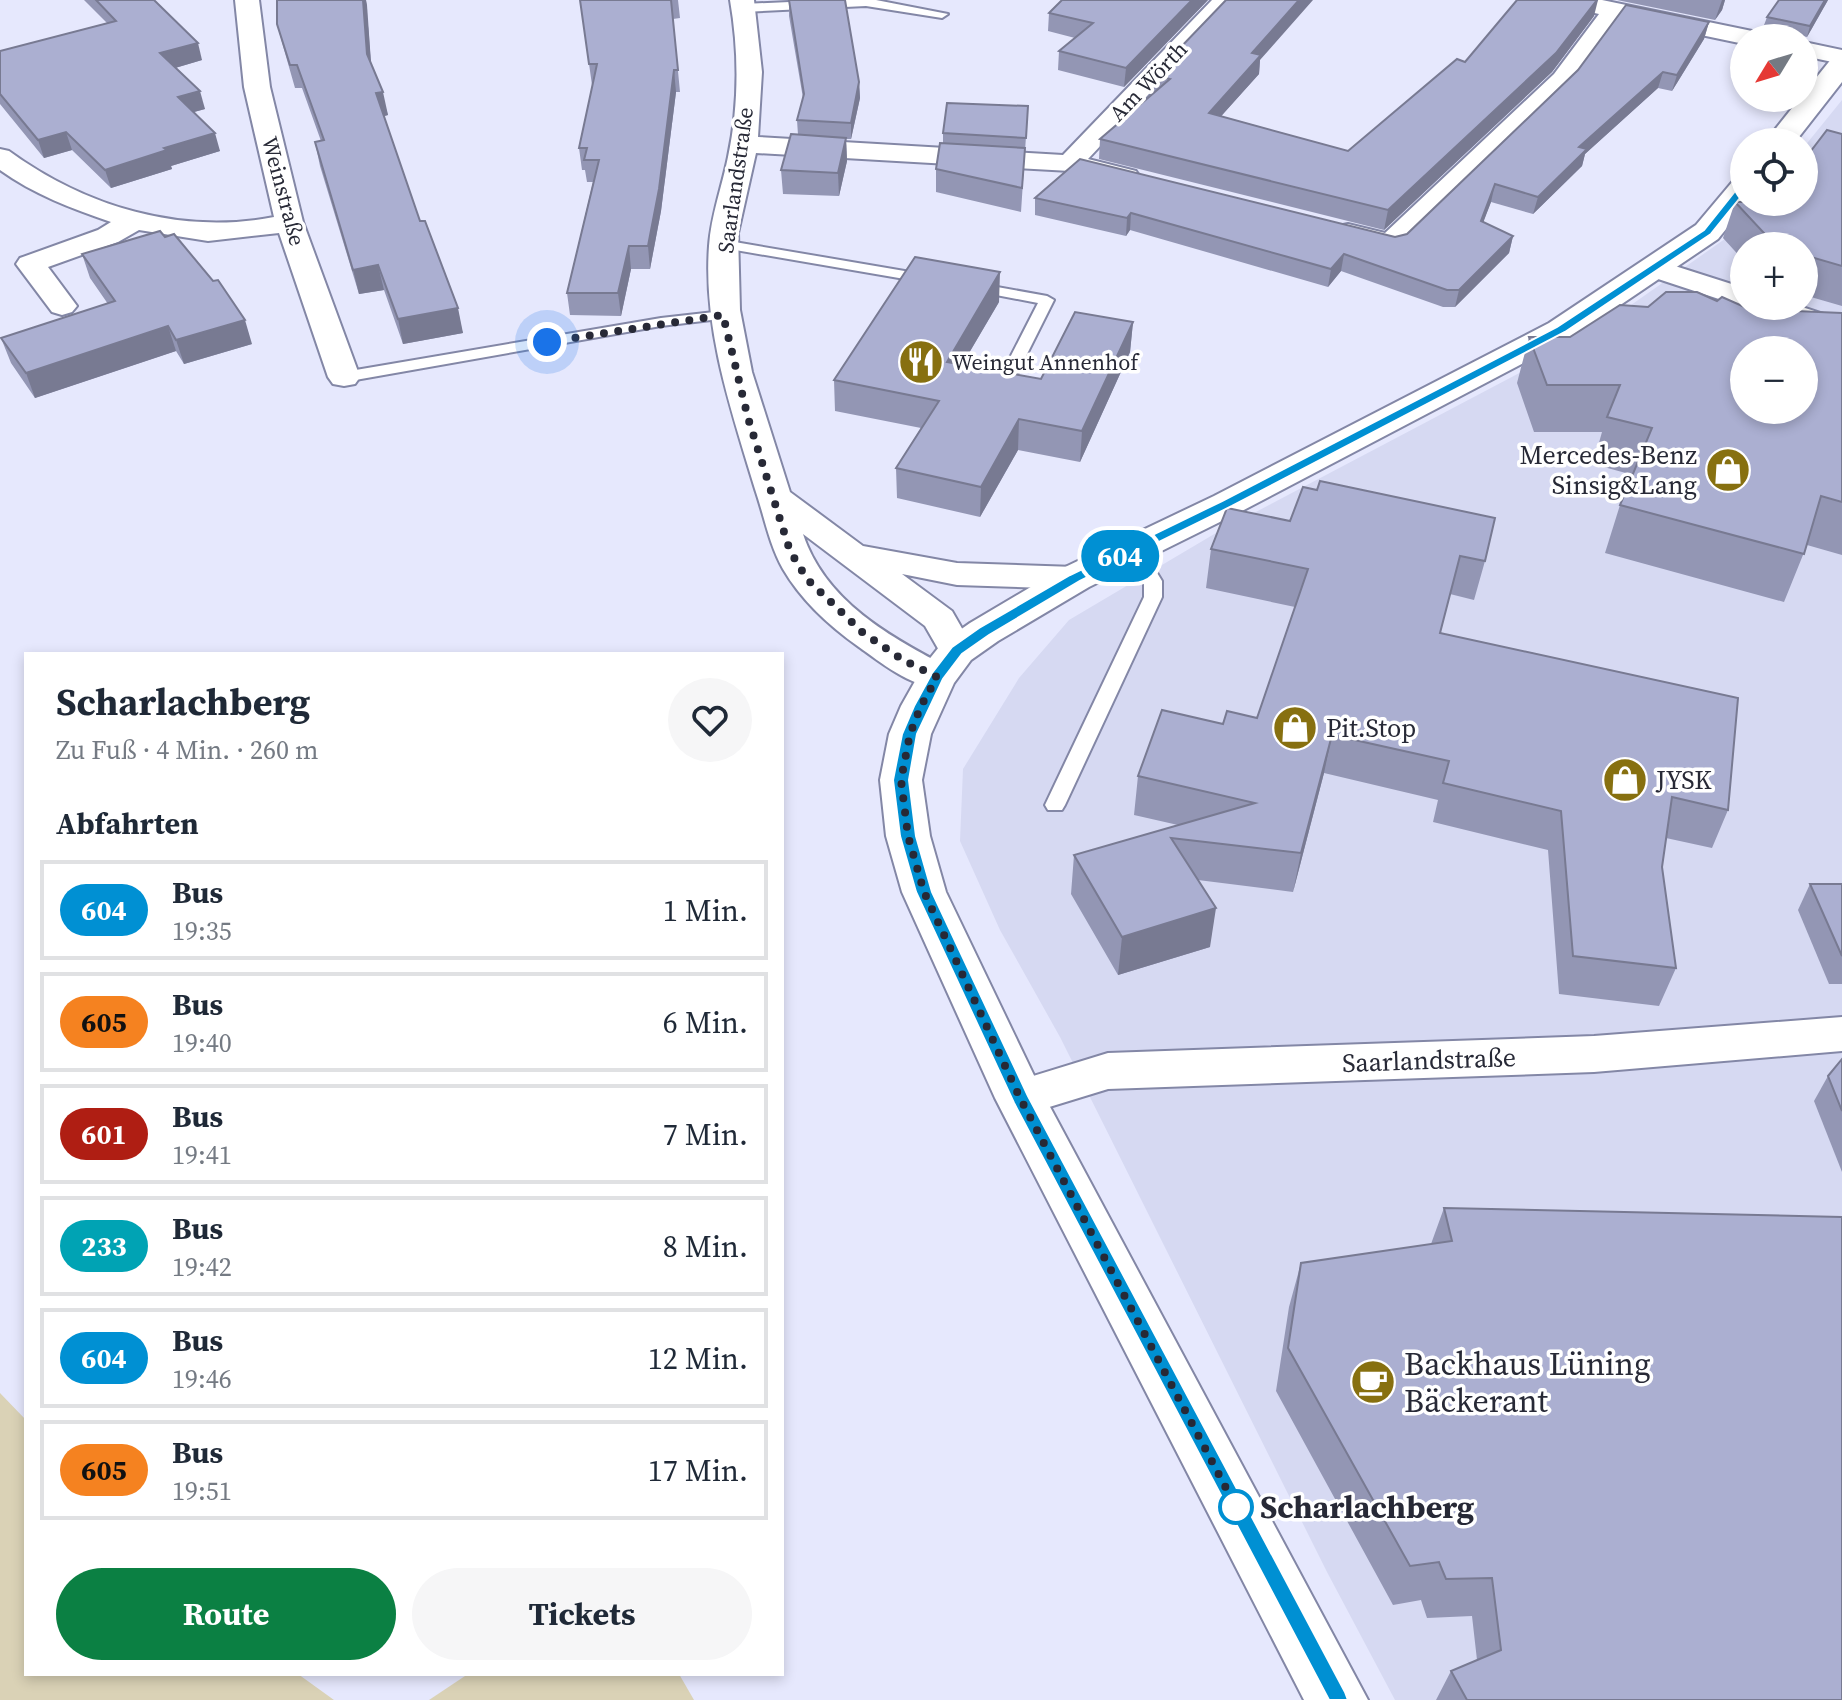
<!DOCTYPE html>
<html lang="de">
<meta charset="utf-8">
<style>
body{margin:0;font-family:"Source Serif 4",serif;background:#f6f6f7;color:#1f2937;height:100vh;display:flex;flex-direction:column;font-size:30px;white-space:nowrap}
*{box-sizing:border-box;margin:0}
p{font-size:26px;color:#747a83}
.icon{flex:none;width:44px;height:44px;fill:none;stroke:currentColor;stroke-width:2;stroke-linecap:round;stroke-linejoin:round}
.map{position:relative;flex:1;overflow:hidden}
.panel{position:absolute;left:24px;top:652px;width:760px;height:1024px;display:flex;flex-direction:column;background:#fff;border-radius:0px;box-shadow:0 4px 12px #0003}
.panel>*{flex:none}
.badge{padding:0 16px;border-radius:26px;font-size:28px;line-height:52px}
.needle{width:52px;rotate:232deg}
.controls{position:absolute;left:1730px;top:24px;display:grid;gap:16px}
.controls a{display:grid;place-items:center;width:88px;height:88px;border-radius:50%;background:#fff;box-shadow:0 4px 12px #0003;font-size:40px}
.you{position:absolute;width:40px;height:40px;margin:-20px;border:6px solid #fff;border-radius:50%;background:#1a73e8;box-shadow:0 0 0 12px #1a73e833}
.map>.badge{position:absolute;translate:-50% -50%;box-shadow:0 0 0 4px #fff}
h2{padding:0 32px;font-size:30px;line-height:72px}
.round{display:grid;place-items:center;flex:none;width:84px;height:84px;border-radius:42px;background:#f6f6f7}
.headline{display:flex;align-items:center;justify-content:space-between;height:136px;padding:0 32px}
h1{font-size:38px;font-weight:700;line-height:60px}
.button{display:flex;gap:16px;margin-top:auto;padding:16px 32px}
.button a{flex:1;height:92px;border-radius:48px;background:#0b8043;color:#fff;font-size:32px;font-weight:700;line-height:92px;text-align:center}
.button a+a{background:#f6f6f7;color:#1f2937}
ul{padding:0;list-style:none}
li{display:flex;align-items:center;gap:24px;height:100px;margin:0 16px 12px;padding:0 16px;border:4px solid #e0e1e3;border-radius:0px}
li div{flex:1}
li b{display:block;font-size:30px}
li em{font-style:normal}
li .badge{min-width:88px;font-weight:700;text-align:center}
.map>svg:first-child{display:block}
.built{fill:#d6d9f2;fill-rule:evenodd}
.green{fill:#dad2b6}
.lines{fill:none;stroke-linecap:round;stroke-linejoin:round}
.lane-casing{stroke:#8387a6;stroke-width:4}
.street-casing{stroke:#8387a6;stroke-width:4}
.secondary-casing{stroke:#8387a6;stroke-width:4}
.lane{fill:#fff;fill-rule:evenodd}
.street{fill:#fff;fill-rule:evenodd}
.secondary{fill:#fff;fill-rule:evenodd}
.wall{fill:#9396b4}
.shaded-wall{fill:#787a92}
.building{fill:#abafd1;stroke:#787a92;stroke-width:2;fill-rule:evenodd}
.line{fill:#0090d3;stroke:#fff;stroke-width:2}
.walk{stroke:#272936;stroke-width:8;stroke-dasharray:0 14.4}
.stop-dot{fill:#fff;stroke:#0090d3;stroke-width:4}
.labels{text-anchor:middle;stroke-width:7;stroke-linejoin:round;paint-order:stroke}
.far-street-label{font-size:22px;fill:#272936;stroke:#fff}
.far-poi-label{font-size:22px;fill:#272936;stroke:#fff;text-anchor:start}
.poi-label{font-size:26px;fill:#272936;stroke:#fff;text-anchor:start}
.street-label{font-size:26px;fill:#272936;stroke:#fff}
.near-poi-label{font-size:32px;fill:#272936;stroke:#fff;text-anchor:start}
.near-stop-label{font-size:32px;font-weight:bold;fill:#272936;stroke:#fff;text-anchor:start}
</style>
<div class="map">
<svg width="1842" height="1700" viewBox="0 0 1842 1700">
<rect width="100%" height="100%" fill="#e6e8fd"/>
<path class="built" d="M1842,100V1700H1395L1327,1572L1060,1037L1000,930L960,841L963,769L1019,678L1069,620L1216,533L1580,341L1739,229L1804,202V147ZM1744,246H1804V306H1744ZM1744,350H1804V410H1744Z"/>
<g class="green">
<path d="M0,1393L26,1420V1674H298L334,1700H0Z"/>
<path d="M468,1674H679L694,1700H429Z"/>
</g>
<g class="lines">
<g class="lane-casing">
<g id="lane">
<path d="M834,0H876L948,14L942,18L866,6L743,12L737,8L743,4Z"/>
<path d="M723,240L928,275L935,279L928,283L718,247L716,244Z"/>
<path d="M975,283L1047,296L1054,300L1011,386H999L997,383L1038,303L970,290L968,287Z"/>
<path d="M723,311L728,312V318L661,326L344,382L336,377L344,372L661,318Z"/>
<path d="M1134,544L1140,545L1162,581V597L1065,805L1062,810H1048L1045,805L1144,597V581L1125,549Z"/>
</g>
</g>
<g class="street-casing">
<g id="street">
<path d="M235,0H259L270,87L303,222L360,377L355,384L344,386L333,384L328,377L279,233L208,241L139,230L118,242L48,267L77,306L72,312L62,315L52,312L16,264L20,258L98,230L111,222C73,209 33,194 0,170V149L9,151C86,207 180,235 274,217L244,87Z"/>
<path d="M730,0H754L762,72L758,137L1063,155L1212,0H1237L1088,159L1136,171L1140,177L1136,183L1126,185L1070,171L756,153L738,233L740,310L752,372L790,492L863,546L957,563L1075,567L1087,570L1092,578L1087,586L1075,589L957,585L902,574L952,611L975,651L970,659L957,663L944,659L925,626L803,534C825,601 891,638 950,668L955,677L950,686C919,694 883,664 859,647C829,626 801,600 783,569C769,544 764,515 755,489C731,410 703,329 709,246C711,215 722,187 728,157C739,105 739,52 730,0Z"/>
<path d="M1555,0H1602L1752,31L1761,33L1764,38H1744V44L1620,18L1572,84L1401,249L1391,252L1338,238L1334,232L1338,226L1348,224L1385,233L1554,74L1599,14L1559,5Z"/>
<path d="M1804,42L1842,50V64L1804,56Z"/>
<path d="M1653,259L1744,288V306H1747L1734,304L1643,274L1639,268L1643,262Z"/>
<path d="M1754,306H1799L1842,320V339L1759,312Z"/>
<path d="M1842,1017V1051L1594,1072L1108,1089L1020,1116L1004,1111L998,1098L1004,1085L1108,1053L1594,1036Z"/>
</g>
</g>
<g class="secondary-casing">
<g id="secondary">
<path d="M1842,56V82L1795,142H1765L1800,98H1804V93L1832,58Z"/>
<path d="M1744,178V202H1748L1718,239L1573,337L1240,512L1089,587L998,641L971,660L954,683L931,734L922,780L930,836L946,892L1041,1090L1368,1700H1304L995,1098L902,892L886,836L880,780L889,734L901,706L923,667L943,642L970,623L1061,569L1214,496L1549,323L1696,225L1733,181Z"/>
</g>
</g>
<use href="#lane" class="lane"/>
<use href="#street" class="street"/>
<use href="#secondary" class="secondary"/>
</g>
<g class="wall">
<path d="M84,0H154L202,60L175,68L205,109L194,112L220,151L171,166L172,169L111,188L72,150L44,158L0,104V51L107,23Z"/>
<path d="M277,0H366L371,63L388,115L384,116L420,221L463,333L403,344L384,290L359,294L320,166L315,142L321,141L302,88H295L283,46L277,24Z"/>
<path d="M580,0H678L680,18L673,19L680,92H676L661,211L650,269H631L621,316L570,315L567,293L593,182H587L585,170H582L579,148L593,85H592Z"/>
<path d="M789,0L859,82L860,98L851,139H846L847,161L839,196L783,194L781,170L798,135L797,120L803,98L789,16Z"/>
<path d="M1208,0L1124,87L1058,70L1059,51L1075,38L1048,31L1049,13Z"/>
<path d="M1617,0H1725L1722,10L1715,20Z"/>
<path d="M1779,0H1828L1807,37L1763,28L1767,17Z"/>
<path d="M1594,16L1552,72L1384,230L1099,159L1100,139L1153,94L1154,75L1260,60L1259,74L1221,116L1348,151L1465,62Z"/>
<path d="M1709,22L1704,39L1672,91L1658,88L1585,154L1582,166L1533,214L1491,202L1483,222L1513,236L1509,253L1455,307H1443L1341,271L1328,287L1130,230L1126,236L1035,215V198L1395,237L1407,234Z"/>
<path d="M1028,106L1021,212L936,192V169L943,143V133Z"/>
<path d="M1842,134V306L1804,295V246H1744V261L1723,238L1735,202H1804Z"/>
<path d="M82,254L252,344L184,364L176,351L35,398L11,363L1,338L108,304L90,278Z"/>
<path d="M1717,301L1749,309L1842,313V555L1807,545L1784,602L1605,553L1620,505L1633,475L1593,464L1602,432H1534L1517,383L1529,337H1570L1648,307Z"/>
<path d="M999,302L962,365L1041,379L1133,322L1130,352L1080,462L1018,450L980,517L897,498L896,468L921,428L835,411L834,380Z"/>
<path d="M1227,508L1485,561L1474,600L1450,594L1440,633L1728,810L1712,848L1666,838L1662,867L1676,968L1659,1006L1559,994L1548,850L1433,822L1438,800L1324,773L1293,892L1198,880L1210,947L1118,975L1071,894L1074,855L1178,825L1134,815L1138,776L1223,724L1257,718L1295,607L1206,588L1211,549Z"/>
<path d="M1810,884H1842V984H1829L1798,910Z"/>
<path d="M1842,1059V1172L1814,1101L1828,1076Z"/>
<path d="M1444,1208L1842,1700H1436L1451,1671L1477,1660L1472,1616L1427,1618L1421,1600L1393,1605L1276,1391L1289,1307L1301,1263L1431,1244Z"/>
</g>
<g class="shaded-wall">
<path d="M363,0H366L367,5L372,77L367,54Z"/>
<path d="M1192,0H1208L1124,87L1126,68Z"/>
<path d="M1299,0H1313L1260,60L1259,74L1207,132L1209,113L1252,53Z"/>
<path d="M1597,0H1598L1594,16L1552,72L1384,230L1388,210Z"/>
<path d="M1722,0H1725L1722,10L1715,20Z"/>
<path d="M1825,0H1828L1807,37L1810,26Z"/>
<path d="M1709,22L1704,39L1672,91L1677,75Z"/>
<path d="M198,43L202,60L165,71L160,53Z"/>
<path d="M674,70L676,92L661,211L650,269L648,246Z"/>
<path d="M1663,72L1658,88L1585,154L1582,166L1533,214L1538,197L1579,147Z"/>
<path d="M859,82L860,98L851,139V123Z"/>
<path d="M200,91L205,109L183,115L178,97Z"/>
<path d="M383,92L388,115L381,117L376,93Z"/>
<path d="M66,132L72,150L44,158L38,140Z"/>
<path d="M215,133L220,151L171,166L172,169L111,188L105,170L164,148Z"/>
<path d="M846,138L847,161L839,196L838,173Z"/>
<path d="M1495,184L1491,202L1477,239L1481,221Z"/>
<path d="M1131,213L1130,230L1126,236L1127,218Z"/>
<path d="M1513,236L1509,253L1455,307L1459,290Z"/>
<path d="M629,246L631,269L621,316L618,293Z"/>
<path d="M1344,254L1341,271L1328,287L1331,269Z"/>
<path d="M378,265L384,290L359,294L353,270Z"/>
<path d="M1000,272L999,302L946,392L947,362Z"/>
<path d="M458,308L463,333L403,344L398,319Z"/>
<path d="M245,320L252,344L184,364L176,340Z"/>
<path d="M1133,322L1130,352L1080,462L1082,431Z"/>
<path d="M168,326L176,351L35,398L26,373Z"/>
<path d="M1019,419L1018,450L980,517L981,487Z"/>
<path d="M1332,735L1324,773L1293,892L1301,853Z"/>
<path d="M1216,908L1210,947L1118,975L1122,937Z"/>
</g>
<g class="building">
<path d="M96,0H154L198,43L160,53L200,91L178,97L215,133L164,148L167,150L105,170L66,132L38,140L0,94V51L116,21Z"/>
<path d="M277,0H363L367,54L383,92L376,93L420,221H425L458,308L398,319L378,265L353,270L315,142L324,140L297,65H290L277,24Z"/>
<path d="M580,0H671L678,70H674L659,189L648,246H629L618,293H567L599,160H584L587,148H579L597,64H589Z"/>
<path d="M789,0H845L859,82L851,123L797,120L804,94Z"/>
<path d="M1062,0H1192L1126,68L1059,51L1093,23L1049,13Z"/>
<path d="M1226,0H1299L1252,53L1261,55L1209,113L1348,151L1457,59L1465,62L1517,0H1597L1556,53L1388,210L1100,139L1170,79L1154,75Z"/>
<path d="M1779,0H1825L1810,26L1767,17Z"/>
<path d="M1626,5L1709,22L1677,75L1663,72L1579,147L1587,149L1538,197L1495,184L1481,221L1513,236L1459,290H1447L1344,254L1331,269L1131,213L1127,218L1035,198L1080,159L1395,237L1407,234L1578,70Z"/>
<path d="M947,103L1028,106L1026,138L943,133Z"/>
<path d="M1827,130L1842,134V266L1804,255V246H1776L1735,202H1804V160Z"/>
<path d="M791,134L846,138L838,173L781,170Z"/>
<path d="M940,143L1025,148L1022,188L936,169Z"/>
<path d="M160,231L165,237L174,234L213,281L218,280L245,320L176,340L168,326L26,373L1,338L115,301L82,254Z"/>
<path d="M915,257L1000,272L947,362L1041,379L1075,312L1133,322L1082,431L1019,419L981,487L896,468L939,401L834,380Z"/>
<path d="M1666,292H1697L1717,301L1722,297L1749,309L1842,313V502L1821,496L1804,554L1620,505L1652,428L1607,417L1620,385H1547L1529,337H1570L1620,305L1648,307ZM1744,350H1804V410H1744Z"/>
<path d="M1320,481L1495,518L1485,561L1460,556L1440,633L1738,698L1728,810L1672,797L1662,867L1676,968L1573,956L1561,811L1443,783L1449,761L1332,735L1301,853L1171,838L1216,908L1122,937L1074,855L1255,803L1138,776L1162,710L1223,724L1227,711L1257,718L1308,569L1211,549L1227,508L1290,521L1303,487L1317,490Z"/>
<path d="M1810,884H1842V956Z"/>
<path d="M1842,1059V1111L1828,1076Z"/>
<path d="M1444,1208L1842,1217V1700H1467L1451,1671L1501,1650L1492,1578L1446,1579L1439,1562L1410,1566L1288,1348L1301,1263L1452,1241Z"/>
</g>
<path class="line" d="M1740,185L1749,187L1711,234L1565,332L1232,506L1080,581L989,635L962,654L943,679L917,734L909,780L916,836L932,892L1028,1096L1345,1692L1348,1700H1329L1014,1103L916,892L900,836L893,780L902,734L914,706L932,673L952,647L979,628L1070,575L1222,501L1557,327L1704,230Z"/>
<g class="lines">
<path class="walk" d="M547,342L723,315L748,418L790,551L807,579L862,632L903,660L937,677L921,706L910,734L901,780L908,836L924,892L1020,1098L1236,1507"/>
</g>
<defs>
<g id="restaurant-disc" transform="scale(2.3)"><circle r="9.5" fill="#877010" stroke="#fff"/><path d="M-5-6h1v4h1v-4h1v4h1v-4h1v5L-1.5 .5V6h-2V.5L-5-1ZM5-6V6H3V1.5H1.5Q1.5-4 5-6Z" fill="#fff"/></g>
<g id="shop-disc" transform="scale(2.3)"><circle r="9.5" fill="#877010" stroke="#fff"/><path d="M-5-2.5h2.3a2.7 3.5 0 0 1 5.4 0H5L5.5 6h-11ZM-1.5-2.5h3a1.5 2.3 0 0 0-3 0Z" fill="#fff"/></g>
<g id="cafe-disc" transform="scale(2.3)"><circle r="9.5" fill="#877010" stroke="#fff"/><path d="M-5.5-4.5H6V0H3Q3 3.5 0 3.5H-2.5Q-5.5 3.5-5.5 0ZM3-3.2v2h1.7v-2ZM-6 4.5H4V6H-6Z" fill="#fff"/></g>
</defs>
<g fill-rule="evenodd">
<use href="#restaurant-disc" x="921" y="362"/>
<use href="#shop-disc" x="1728" y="470"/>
<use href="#shop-disc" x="1295" y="728"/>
<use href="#shop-disc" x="1625" y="780"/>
<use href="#cafe-disc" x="1373" y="1382"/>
</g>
<circle class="stop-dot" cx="1236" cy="1507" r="16"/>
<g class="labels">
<g class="far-street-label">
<text transform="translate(1148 81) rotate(-46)" y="8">Am Wörth</text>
<text transform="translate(735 180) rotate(-82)" y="8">Saarlandstraße</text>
<text transform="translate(284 191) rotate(75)" y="8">Weinstraße</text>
</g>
<g class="far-poi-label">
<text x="952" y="370">Weingut Annenhof</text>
</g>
<g class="poi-label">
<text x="1697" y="464" text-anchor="end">Mercedes-Benz<tspan x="1697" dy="30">Sinsig&amp;Lang</tspan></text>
<text x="1326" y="737">Pit.Stop</text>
<text x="1656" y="789">JYSK</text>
</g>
<g class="street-label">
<text transform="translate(1429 1060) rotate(-2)" y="9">Saarlandstraße</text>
</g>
<g class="near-poi-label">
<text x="1404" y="1375">Backhaus Lüning<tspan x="1404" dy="37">Bäckerant</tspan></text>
</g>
<g class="near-stop-label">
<text x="1260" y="1518">Scharlachberg</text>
</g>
</g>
</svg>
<div class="controls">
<a><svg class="needle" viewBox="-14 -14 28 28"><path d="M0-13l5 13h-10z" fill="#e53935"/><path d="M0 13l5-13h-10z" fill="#747a83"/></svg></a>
<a><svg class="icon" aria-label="locate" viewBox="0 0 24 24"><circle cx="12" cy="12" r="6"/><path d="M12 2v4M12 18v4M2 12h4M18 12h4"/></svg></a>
<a>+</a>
<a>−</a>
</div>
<div class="you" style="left:547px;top:342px"></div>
<b class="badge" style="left:1120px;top:556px;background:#0090d3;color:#fff">604</b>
<section class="panel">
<div class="headline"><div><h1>Scharlachberg</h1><p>Zu Fuß · 4 Min. · 260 m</p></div><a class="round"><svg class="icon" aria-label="heart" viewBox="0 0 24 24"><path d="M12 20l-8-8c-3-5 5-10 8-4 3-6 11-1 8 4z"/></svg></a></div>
<h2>Abfahrten</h2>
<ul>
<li><span class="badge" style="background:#0090d3;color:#fff">604</span><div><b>Bus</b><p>19:35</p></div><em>1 Min.</em></li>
<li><span class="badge" style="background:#f58220;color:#111">605</span><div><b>Bus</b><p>19:40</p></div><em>6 Min.</em></li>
<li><span class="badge" style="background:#af1e13;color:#fff">601</span><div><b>Bus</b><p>19:41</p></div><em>7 Min.</em></li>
<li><span class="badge" style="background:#00a3b4;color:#fff">233</span><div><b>Bus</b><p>19:42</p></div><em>8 Min.</em></li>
<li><span class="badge" style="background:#0090d3;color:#fff">604</span><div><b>Bus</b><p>19:46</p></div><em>12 Min.</em></li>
<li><span class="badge" style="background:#f58220;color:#111">605</span><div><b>Bus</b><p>19:51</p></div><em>17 Min.</em></li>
</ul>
<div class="button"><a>Route</a><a>Tickets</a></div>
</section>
</div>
